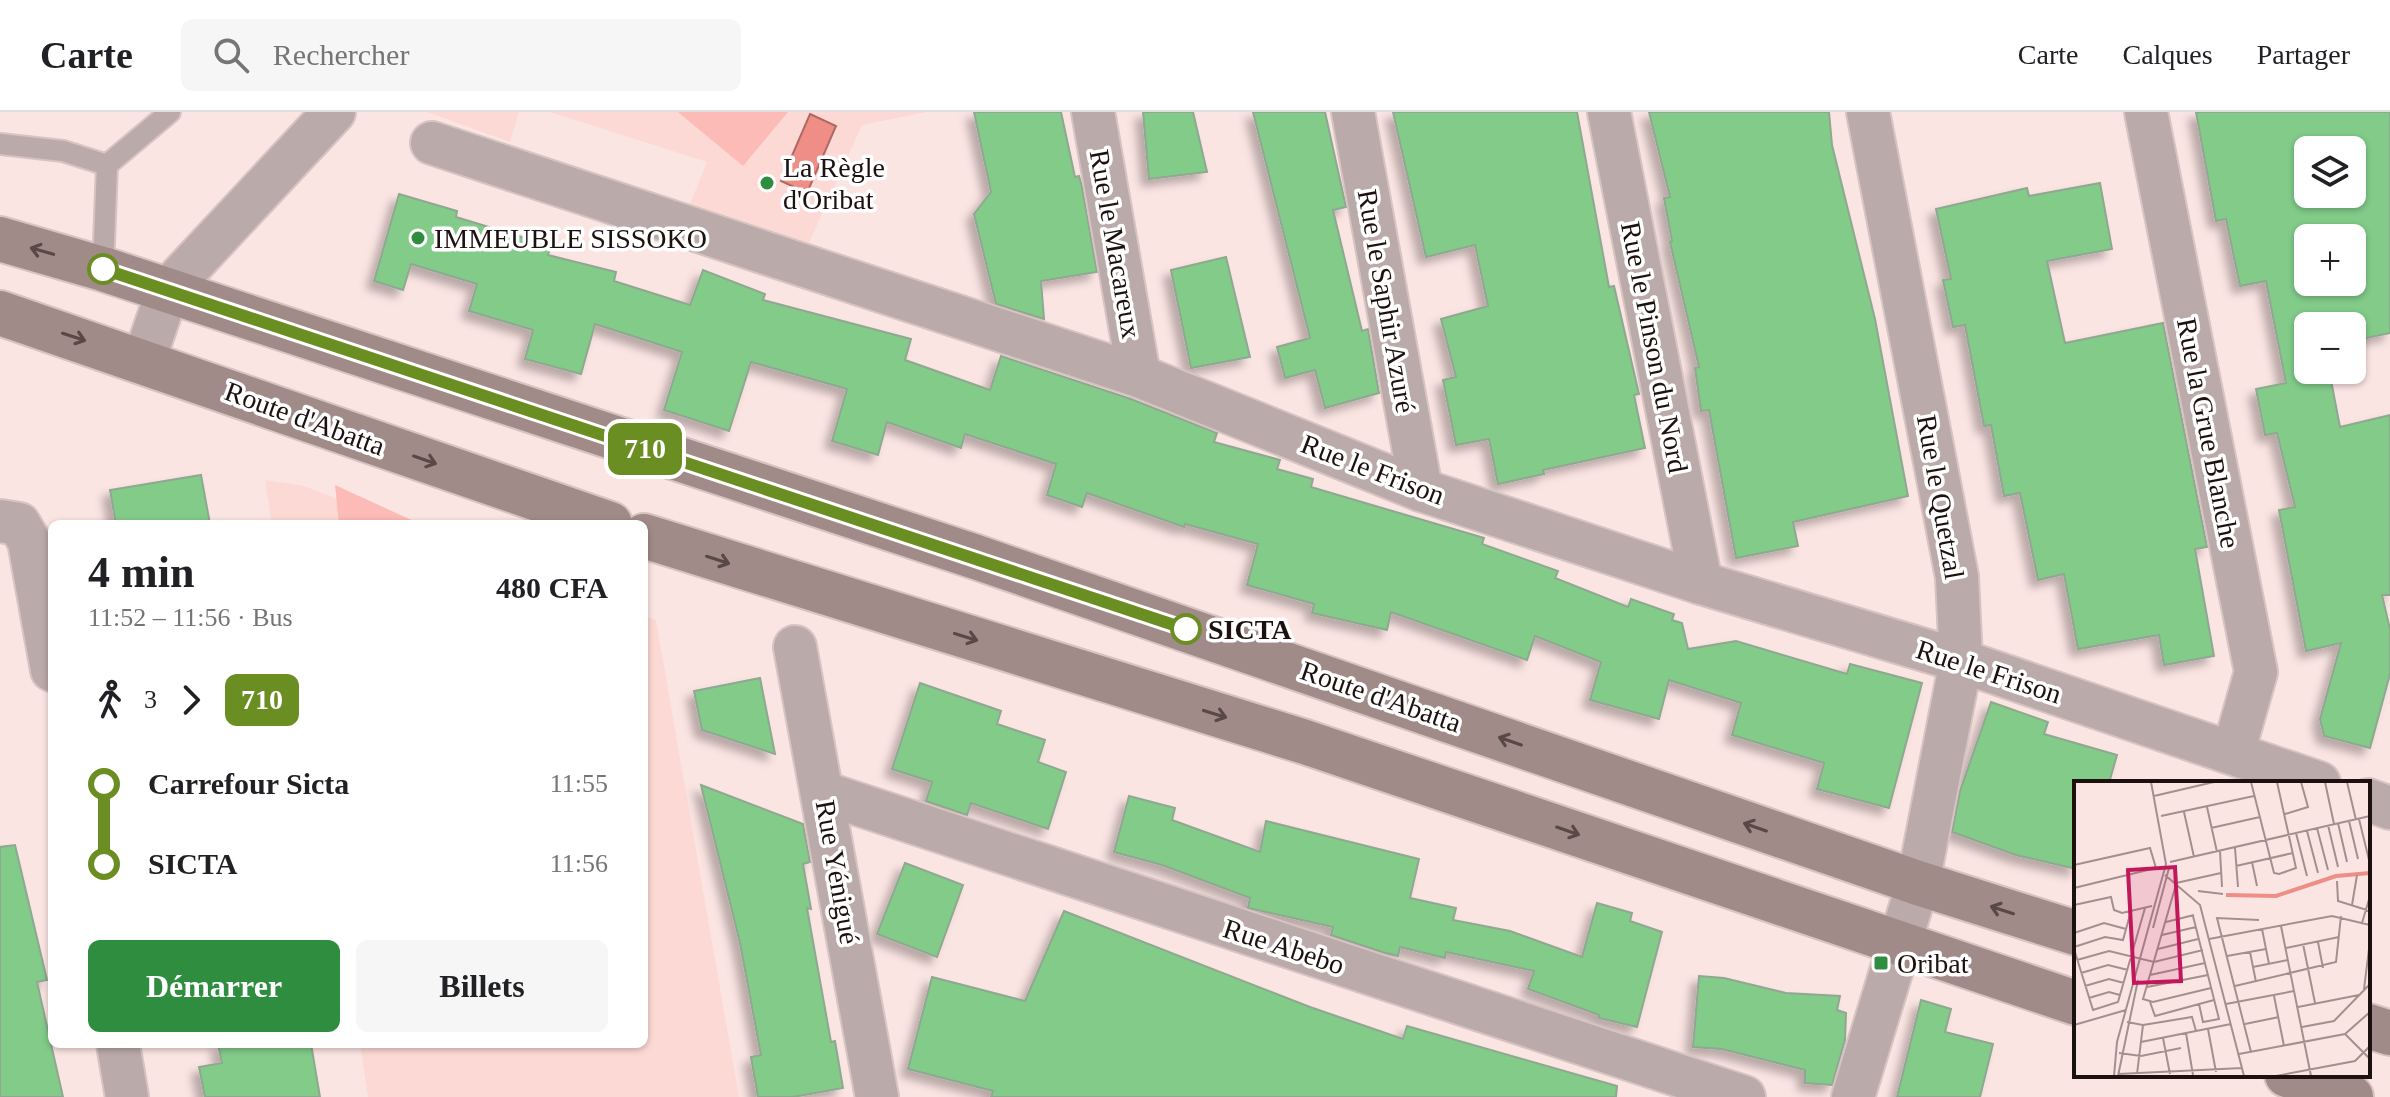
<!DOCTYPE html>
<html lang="fr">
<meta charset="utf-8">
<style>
body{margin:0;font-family:"Times New Roman",serif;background:#f6f6f6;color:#202124;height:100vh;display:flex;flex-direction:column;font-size:30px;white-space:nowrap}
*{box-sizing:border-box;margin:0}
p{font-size:26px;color:#757577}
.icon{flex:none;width:44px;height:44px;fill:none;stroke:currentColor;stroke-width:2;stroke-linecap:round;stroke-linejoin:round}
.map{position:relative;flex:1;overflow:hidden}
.drawer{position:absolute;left:48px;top:408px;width:600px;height:528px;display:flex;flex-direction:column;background:#fff;border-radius:12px;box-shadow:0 2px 6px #0004}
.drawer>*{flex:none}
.badge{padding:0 16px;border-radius:12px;font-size:28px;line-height:52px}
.tools{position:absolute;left:2294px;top:24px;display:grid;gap:16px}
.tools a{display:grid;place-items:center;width:72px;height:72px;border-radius:12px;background:#fff;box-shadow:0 2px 6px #0004;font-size:40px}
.map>.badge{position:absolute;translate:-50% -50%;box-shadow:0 0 0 4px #fff}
.legs{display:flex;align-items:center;gap:12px;height:88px;padding:0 40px;font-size:26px}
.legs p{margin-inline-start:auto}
.head{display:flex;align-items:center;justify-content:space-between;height:136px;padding:0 40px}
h1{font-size:44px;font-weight:700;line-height:60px}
.button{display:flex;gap:16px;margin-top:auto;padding:16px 40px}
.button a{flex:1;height:92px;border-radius:12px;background:#2f8d3f;color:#fff;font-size:32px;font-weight:700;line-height:92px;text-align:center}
.button a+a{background:#f6f6f6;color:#202124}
ul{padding:0 40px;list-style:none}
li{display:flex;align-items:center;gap:28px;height:80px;font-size:30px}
li i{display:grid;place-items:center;width:12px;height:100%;margin:0 10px;background:currentColor}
li i::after{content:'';width:20px;height:20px;margin:-10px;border:6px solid;border-radius:50%;background:#fff}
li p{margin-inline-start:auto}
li:first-child i{background:linear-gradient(#0000 50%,currentColor 0)}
li:last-child i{background:linear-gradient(currentColor 50%,#0000 0)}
header{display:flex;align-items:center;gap:48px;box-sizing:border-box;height:112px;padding:0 40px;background:#fff;border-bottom:2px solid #e0e0e0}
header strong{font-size:38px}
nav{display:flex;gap:44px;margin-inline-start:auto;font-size:28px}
.search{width:560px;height:72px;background:#f6f6f6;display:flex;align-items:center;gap:20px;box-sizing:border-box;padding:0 28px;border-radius:12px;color:#757577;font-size:30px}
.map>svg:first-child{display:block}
.built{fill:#fdd9d5}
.green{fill:#fcbbb6}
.water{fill:#ee8e87;stroke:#af6863;stroke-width:2}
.building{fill:#82cb89;stroke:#90a791;stroke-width:2;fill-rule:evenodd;filter:url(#shadow)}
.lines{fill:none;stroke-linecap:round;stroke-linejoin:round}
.lane-casing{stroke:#d7c3c1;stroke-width:24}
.street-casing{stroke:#d7c3c1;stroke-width:46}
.secondary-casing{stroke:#d7c3c1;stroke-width:48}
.lane{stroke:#baaaa9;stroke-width:20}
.street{stroke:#baaaa9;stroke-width:42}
.secondary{stroke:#a18b88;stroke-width:44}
.oneway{stroke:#584846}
.line-1-casing{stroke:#fff;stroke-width:18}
.line-1{stroke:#6b8e23;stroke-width:12}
.poi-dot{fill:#2f8d3f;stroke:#fff;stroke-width:3}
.stop-1-dot{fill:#fff;stroke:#6b8e23;stroke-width:4}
.labels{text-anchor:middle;stroke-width:7;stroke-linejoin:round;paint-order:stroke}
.poi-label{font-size:28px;fill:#1d1110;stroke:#fff;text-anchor:start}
.street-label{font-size:28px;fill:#1d1110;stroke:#fff}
.stop-label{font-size:28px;font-weight:bold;fill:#1d1110;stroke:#fff;text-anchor:start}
.inset-river{fill:none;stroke:#ee8e87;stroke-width:4}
.inset-road{fill:none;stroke:#a2908f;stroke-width:2}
.view{fill:#c2185b;fill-opacity:0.15;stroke:#c2185b;stroke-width:4}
.inset-edge{fill:none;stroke:#1d1110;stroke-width:4}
</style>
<header>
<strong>Carte</strong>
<div class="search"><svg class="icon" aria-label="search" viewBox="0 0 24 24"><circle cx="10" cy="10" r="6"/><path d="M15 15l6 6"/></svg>Rechercher</div>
<nav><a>Carte</a><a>Calques</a><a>Partager</a></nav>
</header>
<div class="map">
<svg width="2390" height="985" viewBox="0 0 2390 985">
<defs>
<filter id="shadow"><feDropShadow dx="-7" dy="7" stdDeviation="4" flood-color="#0004"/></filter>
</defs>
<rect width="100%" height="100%" fill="#fbe5e3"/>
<g class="built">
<path d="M427,0H519L510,30Z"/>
<path d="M550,0H927L862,13L809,131L690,92L707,50Z"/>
<path d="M265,368L304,374L402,412H272Z"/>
<path d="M644,504L656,508L739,985H368L360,932H644Z"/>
</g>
<g class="green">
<path d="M678,0H788L743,54Z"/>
<path d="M335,373L420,412H339Z"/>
</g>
<path class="water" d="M810,2L836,14L807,81L781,69Z"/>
<g class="building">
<path d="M974,0H1061L1075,65L1079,64L1082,75L1097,160L1041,169L1044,207L996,192L974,102L991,80Z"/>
<path d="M1143,0H1193L1207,60L1149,67Z"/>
<path d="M1253,0H1325L1346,95L1333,98L1362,219L1368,217L1379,281L1325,296L1315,258L1285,266L1277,235L1310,226Z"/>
<path d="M1393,0H1577L1609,175L1614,174L1639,282L1634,283L1645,336L1543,358L1544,362L1498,372L1489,327L1456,333L1443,268L1456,265L1441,207L1488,194L1475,133L1426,145Z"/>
<path d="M1649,0H1829L1832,33L1875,207L1908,384L1793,410L1798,434L1736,446L1709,298L1701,299L1695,256L1699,255L1670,130L1672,129L1664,86L1670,85Z"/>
<path d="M2196,0H2390V221L2352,229V214H2308V258H2329L2340,315L2390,303V483H2382L2390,517V562L2370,636L2324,624L2320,607L2341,531L2306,539L2279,398L2295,395L2277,321L2265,323L2256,277L2286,271L2266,169L2240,174L2226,107L2216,109ZM2308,38H2352V82H2308ZM2308,126H2352V170H2308Z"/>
<path d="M2100,71L2112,137L2047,149L2065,231L2163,211L2207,435L2195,437L2214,544L2164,553L2159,523L2078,537L2064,462L2038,468L2020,381L2004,384L1991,313L1984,314L1965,213L1953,215L1943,168L1951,167L1936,97L2027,76L2029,84Z"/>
<path d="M399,82L457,99L456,105L551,134L548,143L616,160L614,169L690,193L703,158L765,182L763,188L911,227L905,248L990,278L1001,244L1131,287L1217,321L1214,330L1280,348L1277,357L1313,367L1311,375L1484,426L1482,432L1558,459L1555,466L1628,495L1631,487L1674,502L1672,508L1682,511L1688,537L1736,529L1847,562L1850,552L1922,571L1889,696L1817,677L1824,651L1732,623L1741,591L1669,568L1659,607L1590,588L1601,550L1535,524L1527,548L1391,500L1387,518L1312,501L1314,492L1247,473L1258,432L1185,412L1184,415L1087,381L1082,395L1047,383L1056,352L965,322L961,336L887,310L878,343L832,329L847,277L751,250L729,319L664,298L682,240L595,212L581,262L525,247L533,218L469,199L477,172L411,152L403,178L374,169Z"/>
<path d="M1226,145L1250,245L1191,256L1171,158Z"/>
<path d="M201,363L210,412H116L110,378Z"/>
<path d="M760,566L775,642L702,618L694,579Z"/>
<path d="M920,571L1001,599L997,612L1045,628L1038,650L1066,660L1048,717L971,691L967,703L926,689L932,670L892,657Z"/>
<path d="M1991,590L2048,610L2044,622L2117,643L2109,671H2076V757L2016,743L1952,720L1960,679Z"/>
<path d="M701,673L803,712L810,750L803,752L811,797L807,796L831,930L835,929L843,976L793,985H758L751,945L761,943L740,831Z"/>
<path d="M1129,684L1175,696L1172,708L1260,740L1266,709L1419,747L1410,786L1456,796L1453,808L1510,819L1582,845L1597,791L1632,801L1630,809L1662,820L1637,915L1599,906V903L1528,877L1534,859L1446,840L1445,846L1400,835L1398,844L1382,840L1331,823L1333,815L1248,796L1250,786L1162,753L1114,740Z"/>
<path d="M15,733L47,868L37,870L63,985H0V735Z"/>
<path d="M905,751L963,773L937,845L877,822Z"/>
<path d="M1064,799L1310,895L1403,927L1407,914L1617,974L1616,985H991L993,979L908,957L932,865L1025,889Z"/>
<path d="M1699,864L1724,866L1786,881L1840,884L1837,898L1846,901L1845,928L1832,973L1805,971V958L1722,937L1693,935Z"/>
<path d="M1921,888L1951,897L1945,920L1993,932L1980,985H1897Z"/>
<path d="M218,932H311L320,985H205L199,955L222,951Z"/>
</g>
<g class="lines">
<g class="lane-casing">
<g id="lane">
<path d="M0,32L63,39L107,53L103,157"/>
<path d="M107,53L170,0"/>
</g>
</g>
<g class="street-casing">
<g id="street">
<path d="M1093,0L1139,264"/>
<path d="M1353,0L1421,378"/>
<path d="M1609,0L1701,471"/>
<path d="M2146,0L2256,560L2233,641"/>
<path d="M432,31L1139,264L1421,378L1701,471L1961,549L2319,671"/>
<path d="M144,248L168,178L334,0"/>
<path d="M0,409L19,412L29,429L52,558"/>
<path d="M795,535L877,985"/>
<path d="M824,681L1744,985"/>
<path d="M2368,688L2390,696"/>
<path d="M118,932L127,985"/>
<path d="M1853,985L1918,771L1961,549L1957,465L1868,0"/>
</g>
</g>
<g class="secondary-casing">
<g id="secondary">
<path d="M0,127L103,157L973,444L1918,771L2076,821"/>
<path d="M0,201L610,412"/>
<path d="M644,424L1305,630L2076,891"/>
<path d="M2368,914L2390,921"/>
<path d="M2287,963L2351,985"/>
</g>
</g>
<use href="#lane" class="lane"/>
<use href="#street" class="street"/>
<use href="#secondary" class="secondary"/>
</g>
<defs><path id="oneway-shaft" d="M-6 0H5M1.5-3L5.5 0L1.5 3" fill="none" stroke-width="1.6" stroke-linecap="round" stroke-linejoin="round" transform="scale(2)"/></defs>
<g class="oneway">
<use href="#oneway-shaft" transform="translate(42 139) rotate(-164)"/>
<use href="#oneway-shaft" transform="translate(74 225) rotate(18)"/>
<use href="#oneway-shaft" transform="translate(425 348) rotate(19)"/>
<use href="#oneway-shaft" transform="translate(718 448) rotate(18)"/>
<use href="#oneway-shaft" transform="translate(966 525) rotate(17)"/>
<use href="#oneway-shaft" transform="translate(1215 602) rotate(17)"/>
<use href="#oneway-shaft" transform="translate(1510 629) rotate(-161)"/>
<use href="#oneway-shaft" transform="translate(1755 715) rotate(-161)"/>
<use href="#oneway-shaft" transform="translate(1568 719) rotate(19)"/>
<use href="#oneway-shaft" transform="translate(2002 798) rotate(-162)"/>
</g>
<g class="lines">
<g class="line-1-casing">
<path id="line-1" d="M103,157L1186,517"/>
</g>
<use href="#line-1" class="line-1"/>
</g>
<g class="poi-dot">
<circle cx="767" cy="71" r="8"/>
<circle cx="418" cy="126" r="8"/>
<rect x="1873" y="843" width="16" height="16" rx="4"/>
</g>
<g class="stop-1-dot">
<circle cx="103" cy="157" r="14"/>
<circle cx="1186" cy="517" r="14"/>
</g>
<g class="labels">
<g class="poi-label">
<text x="783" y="65">La Règle<tspan x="783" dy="32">d'Oribat</tspan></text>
<text x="434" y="136">IMMEUBLE SISSOKO</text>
<text x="1897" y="861">Oribat</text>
</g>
<g class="street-label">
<text transform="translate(1116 132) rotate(80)" y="10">Rue le Macareux</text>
<text transform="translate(1387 189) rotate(80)" y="10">Rue le Saphir Azuré</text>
<text transform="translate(1655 235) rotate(79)" y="10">Rue le Pinson du Nord</text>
<text transform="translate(305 306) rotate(20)" y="10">Route d'Abatta</text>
<text transform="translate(2209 321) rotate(79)" y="10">Rue la Grue Blanche</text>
<text transform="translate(1373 357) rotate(21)" y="10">Rue le Frison</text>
<text transform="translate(1941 385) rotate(80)" y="10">Rue le Quetzal</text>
<text transform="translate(1989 559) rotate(18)" y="10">Rue le Frison</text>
<text transform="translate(1381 584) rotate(19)" y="10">Route d'Abatta</text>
<text transform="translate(838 760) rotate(80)" y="10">Rue Yénigué</text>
<text transform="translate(1284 834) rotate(18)" y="10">Rue Abebo</text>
</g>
<g class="stop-label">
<text x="1208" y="527">SICTA</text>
</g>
</g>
<g transform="translate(2074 669)">
<rect width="296" height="296" fill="#fbe5e3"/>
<path class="inset-river" d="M152,114L202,115L262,95L296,92"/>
<path class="inset-road" d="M177,1L200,92L205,93L222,87L203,1M251,1L260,43M273,1L282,39M80,15L140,1M133,26L143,71M110,31L120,76M211,33L234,26L227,1M87,35L180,15M285,38L295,79M275,40L284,78M264,42L273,81M254,44L264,86M137,47L186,36M243,47L254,89M233,50L244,92M222,52L233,95M161,67L164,106M146,70L148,106M96,81L296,35M178,81L183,105M0,84L76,67L82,87L0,107M162,85L219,72M91,94L126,124L170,295M263,100L264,120L296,130M102,102L147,92M101,107L69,218L79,221L137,207M124,110L149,113M0,124L37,116L40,129L48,132L78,125M278,124L283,94M119,135L145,238L129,241L125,223M92,141L120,134M288,142L296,115M207,145L237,295M79,147L95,87M188,148L195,183M0,152L30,142L52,148M88,154L122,146M135,158L258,135L296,144M244,161L249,187M229,163L241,222M0,166L31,156L49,159L57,130M212,167L265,156M0,168L19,229L44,221L71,127M84,168L124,158M176,171L182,201M153,175L192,168M3,179L35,170L80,181L129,169M179,186L214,179M7,192L34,184L54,189M76,194L131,182M11,205L35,198L50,202M161,205L262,181L267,135M73,206L134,194M290,208L296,160M200,215L210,265M15,217L35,211L46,214M76,221L81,235L140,219M152,223L220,210M224,226L285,214M53,241L69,244L63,293M171,243L205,236M0,244L52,229M69,244L118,236L122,250M228,246L260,240L296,203M134,248L142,291M112,252L119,294M271,253L296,278M89,257L96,293M67,261L157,243M177,271L143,137L185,139M45,272L67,275L107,267M165,273L271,253L296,231M44,293L168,287M40,295L43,261L92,83L77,1M44,295L64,199M202,295L281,280L296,265"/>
<path class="view" d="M101,86L107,200L60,202L54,89Z"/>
<rect width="296" height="296" class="inset-edge"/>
</g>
</svg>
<div class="tools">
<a><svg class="icon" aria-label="layers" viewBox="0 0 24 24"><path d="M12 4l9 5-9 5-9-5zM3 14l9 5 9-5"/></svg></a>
<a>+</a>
<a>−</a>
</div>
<b class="badge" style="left:645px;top:337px;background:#6b8e23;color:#fff">710</b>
<section class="drawer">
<div class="head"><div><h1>4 min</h1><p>11:52 – 11:56 · Bus</p></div><b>480 CFA</b></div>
<div class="legs"><svg class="icon" aria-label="walk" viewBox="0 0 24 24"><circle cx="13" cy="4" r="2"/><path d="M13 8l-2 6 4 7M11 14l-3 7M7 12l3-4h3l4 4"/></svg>3<svg class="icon" aria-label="forward" viewBox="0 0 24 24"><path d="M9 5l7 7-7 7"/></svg><b class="badge" style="background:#6b8e23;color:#fff">710</b></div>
<ul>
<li><i style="color:#6b8e23"></i><b>Carrefour Sicta</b><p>11:55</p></li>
<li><i style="color:#6b8e23"></i><b>SICTA</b><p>11:56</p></li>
</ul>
<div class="button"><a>Démarrer</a><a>Billets</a></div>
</section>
</div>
